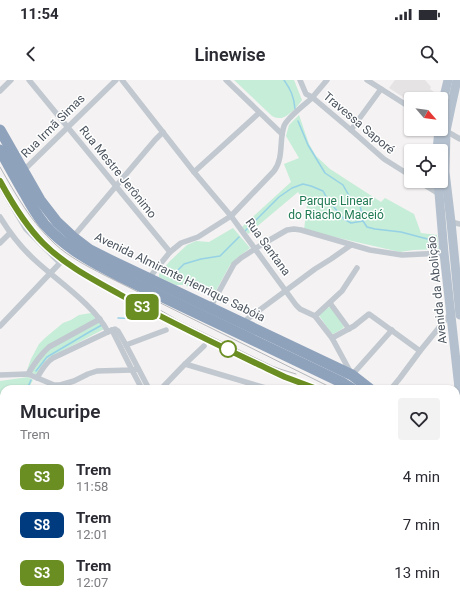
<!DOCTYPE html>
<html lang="pt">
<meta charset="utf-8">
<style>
body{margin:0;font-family:Roboto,sans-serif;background:#f2f2f3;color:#2b2b33;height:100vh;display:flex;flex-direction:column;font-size:15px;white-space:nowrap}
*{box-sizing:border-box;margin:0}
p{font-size:13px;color:#7c7c81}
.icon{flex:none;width:22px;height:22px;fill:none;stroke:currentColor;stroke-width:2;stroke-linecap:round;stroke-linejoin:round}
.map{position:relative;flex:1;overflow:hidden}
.side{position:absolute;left:0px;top:305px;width:460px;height:220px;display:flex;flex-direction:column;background:#fff;border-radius:12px 12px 0 0;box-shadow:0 1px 3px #0004}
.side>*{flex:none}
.badge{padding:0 8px;border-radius:6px;font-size:14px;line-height:26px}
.needle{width:26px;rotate:118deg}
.buttons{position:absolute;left:404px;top:12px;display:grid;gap:8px}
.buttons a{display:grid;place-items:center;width:44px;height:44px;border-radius:4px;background:#fff;box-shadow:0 1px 3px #0004;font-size:20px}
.map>.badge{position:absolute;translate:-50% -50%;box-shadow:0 0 0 2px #fff}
.round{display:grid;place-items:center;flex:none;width:42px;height:42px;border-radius:4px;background:#f2f2f3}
.head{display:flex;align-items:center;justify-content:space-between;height:68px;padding:0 20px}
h1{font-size:19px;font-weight:600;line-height:30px}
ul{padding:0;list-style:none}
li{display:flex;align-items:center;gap:12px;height:48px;padding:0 20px}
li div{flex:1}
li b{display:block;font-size:15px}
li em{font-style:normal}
li .badge{min-width:44px;font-weight:700;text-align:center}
.status{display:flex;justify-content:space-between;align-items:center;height:28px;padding:0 20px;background:#fff;direction:ltr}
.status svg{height:11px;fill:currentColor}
header{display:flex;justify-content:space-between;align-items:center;height:52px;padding:0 20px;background:#fff;font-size:18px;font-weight:600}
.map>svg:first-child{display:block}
.education{fill:#e5e3e3}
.green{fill:#c5edd7}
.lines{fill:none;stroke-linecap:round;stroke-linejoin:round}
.stream{stroke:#96d1e6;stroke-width:1.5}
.street{stroke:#c1c8cf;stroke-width:5.5}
.primary{stroke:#b4c0ce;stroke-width:9}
.highway{stroke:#8ea2bc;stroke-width:11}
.tram{stroke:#b4b7bb;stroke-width:1}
.rail{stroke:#b4b7bb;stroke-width:1.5}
.line-casing{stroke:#fff;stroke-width:9}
.line{stroke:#6b8e23;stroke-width:6}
.stop-dot{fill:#fff;stroke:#6b8e23;stroke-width:2}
.labels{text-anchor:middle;stroke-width:3;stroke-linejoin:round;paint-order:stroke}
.street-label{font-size:12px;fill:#4b545e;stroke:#fff}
.park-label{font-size:12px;fill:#207b53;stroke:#fff}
</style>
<div class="status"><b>11:54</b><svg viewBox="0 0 49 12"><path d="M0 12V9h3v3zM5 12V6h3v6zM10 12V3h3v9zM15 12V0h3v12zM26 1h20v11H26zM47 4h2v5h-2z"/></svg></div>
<header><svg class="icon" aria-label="back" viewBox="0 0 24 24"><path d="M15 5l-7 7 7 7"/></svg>Linewise<svg class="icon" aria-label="search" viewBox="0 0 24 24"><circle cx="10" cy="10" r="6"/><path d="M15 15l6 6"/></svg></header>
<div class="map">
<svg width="460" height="525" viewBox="0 0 460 525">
<rect width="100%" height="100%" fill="#f4f2f2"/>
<path class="education" d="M395,0H425L431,7L430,9L438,15V19H411V22L389,8Z"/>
<g class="green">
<path d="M234,0H294L302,20C298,26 287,39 279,38C276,38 274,37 272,36Z"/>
<path d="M299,35L309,64L316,76L330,89L381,122L385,118L414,134L421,153L437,155L439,169L413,170L400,172L304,150L307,125L298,112L248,154L242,147L245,144L291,102L284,84L299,78L286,56L289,45Z"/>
<path d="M233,148L250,168L237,178L230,185L213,216L184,205H176L159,197V194L169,182L187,165L196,161L209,162Z"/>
<path d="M331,226L344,247L342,249L333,254L331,253L318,234Z"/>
<path d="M91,233L104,249L47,279L41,287L37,295L27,290L31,279L39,264L45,258L63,243L71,240L79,235Z"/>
<path d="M28,297L33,300L28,309H4V336L0,337V301Z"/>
</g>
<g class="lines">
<g class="stream">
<path d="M284,0C291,10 294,17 295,29"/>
<path d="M298,41L308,65L325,93L343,105L352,121L360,125L363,141L367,147L375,149L401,152L435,161"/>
<path d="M245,151L279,117L292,108L303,104L311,106L323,111L328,120L344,139L351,143L363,141"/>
<path d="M173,199L178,190L184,184L201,179L220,176L239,157"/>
<path d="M118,238L145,239L153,238"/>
<path d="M36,291L47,277L91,251L102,245"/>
<path d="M27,309L31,300"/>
<path d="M0,328L4,327"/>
</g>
<g class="street">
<path d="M29,0L170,172L149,198"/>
<path d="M122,0L194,92L231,136L296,225L300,229L315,236L332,258L352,295L392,250"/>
<path d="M226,0L282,54"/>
<path d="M300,0L306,14L312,17L351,50L384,79L411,96"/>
<path d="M367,0L411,28"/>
<path d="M0,11L11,0"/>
<path d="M351,50L381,9"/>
<path d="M446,51L460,59"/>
<path d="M23,91L116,0"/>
<path d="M194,92L259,33"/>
<path d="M418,101L439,114"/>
<path d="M0,105L26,149L60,183L0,246"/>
<path d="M0,137C11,155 21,168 37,182C59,202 95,226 108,252"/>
<path d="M451,142L460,144"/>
<path d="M73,157L155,60L163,52"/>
<path d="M0,163L10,153"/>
<path d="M170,172L181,163L198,157L231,136L274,91C284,78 279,60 284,46C287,38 304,25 311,19C316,13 322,6 327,0"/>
<path d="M330,223L349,249"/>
<path d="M210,228L234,184L241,178L261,165L287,150L294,149L301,150L370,170L402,175L444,173"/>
<path d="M315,236L342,211L357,188"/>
<path d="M244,244L246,240L315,189L331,179L351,165"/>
<path d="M112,250L115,249L118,251L126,265L149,309"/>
<path d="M112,250L132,290L142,309"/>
<path d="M332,258L354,246L369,234L420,271"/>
<path d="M126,265L166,250"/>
<path d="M185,284L269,309"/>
<path d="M28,294C34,284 40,275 49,267L100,239"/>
<path d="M0,295L28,294L54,305H60L74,301L88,294L97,291L132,290L138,289"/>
<path d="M37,298C42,290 45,283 53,278L112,250"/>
<path d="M161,309L185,284L204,266"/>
<path d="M391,309L400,298L420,271L450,234"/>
<path d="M0,411L4,418"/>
<path d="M456,454L460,460"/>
<path d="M0,461L4,455"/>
<path d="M0,514L4,512"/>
<path d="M65,521L67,525"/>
<path d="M130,521L132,525"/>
<path d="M225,521L229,525"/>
<path d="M252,521L255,525"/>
<path d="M138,525L149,521"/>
<path d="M391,525V521"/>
</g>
<g class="primary">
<path d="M457,0L451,27L446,51L445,92L451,142L460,235"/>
<path d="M441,29L448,0"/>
<path d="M437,71L439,49"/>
<path d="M438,101L444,173L460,317"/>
</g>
<g class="highway">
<path d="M0,50L40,120L57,142L73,157L90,170L114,182L352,295L370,309"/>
<path d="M0,70C9,86 17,101 26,116C31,125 37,135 44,144C65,168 93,183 121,197L341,302L352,309"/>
<path d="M456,379H460"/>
<path d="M456,407L460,410"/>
<path d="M456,431L460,436"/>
</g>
<g class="tram">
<path d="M0,87C16,115 31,142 55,164C69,177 87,186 104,195L334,309"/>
<path d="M153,226L179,241L272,286L280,289L296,294"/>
<path d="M456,443L460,449"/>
</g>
<g class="rail">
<path d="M0,101C13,123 25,145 43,163C65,185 92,199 119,214C167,241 218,265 268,289L285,297L317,309"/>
<path d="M456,450L460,456"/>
</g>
</g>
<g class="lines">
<g class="line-casing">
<path id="line" d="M0,101C12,123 25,145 43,163C65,185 92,199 119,214C167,241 218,265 268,289L285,297L317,309"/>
</g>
<use href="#line" class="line"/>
</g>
<circle class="stop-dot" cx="228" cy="269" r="8"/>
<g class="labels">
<g class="street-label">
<text transform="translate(359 43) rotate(40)" y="4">Travessa Saporé</text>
<text transform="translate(53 46) rotate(-45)" y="4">Rua Irmã Simas</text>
<text transform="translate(118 92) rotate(51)" y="4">Rua Mestre Jerônimo</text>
<text transform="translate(268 167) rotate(54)" y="4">Rua Santana</text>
<text transform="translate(180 197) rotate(26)" y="4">Avenida Almirante Henrique Sabóia</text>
<text transform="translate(437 210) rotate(-96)" y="4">Avenida da Abolição</text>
</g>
<g class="park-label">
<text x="336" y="125">Parque Linear<tspan x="336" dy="14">do Riacho Maceió</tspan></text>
</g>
</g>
</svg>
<div class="buttons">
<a><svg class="needle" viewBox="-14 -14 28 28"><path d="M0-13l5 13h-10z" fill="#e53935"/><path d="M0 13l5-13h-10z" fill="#7c7c81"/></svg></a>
<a><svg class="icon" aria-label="locate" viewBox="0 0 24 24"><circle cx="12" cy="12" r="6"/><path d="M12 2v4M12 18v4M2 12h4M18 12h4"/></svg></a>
</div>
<b class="badge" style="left:142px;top:227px;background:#6b8e23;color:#fff">S3</b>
<section class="side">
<div class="head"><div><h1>Mucuripe</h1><p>Trem</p></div><a class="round"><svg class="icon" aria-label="heart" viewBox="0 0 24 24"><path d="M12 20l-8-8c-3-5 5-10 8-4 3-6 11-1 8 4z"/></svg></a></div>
<ul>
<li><span class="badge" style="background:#6b8e23;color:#fff">S3</span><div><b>Trem</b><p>11:58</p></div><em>4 min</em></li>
<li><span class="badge" style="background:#003b80;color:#fff">S8</span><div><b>Trem</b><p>12:01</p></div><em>7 min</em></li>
<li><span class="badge" style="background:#6b8e23;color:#fff">S3</span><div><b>Trem</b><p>12:07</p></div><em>13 min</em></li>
</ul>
</section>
</div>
